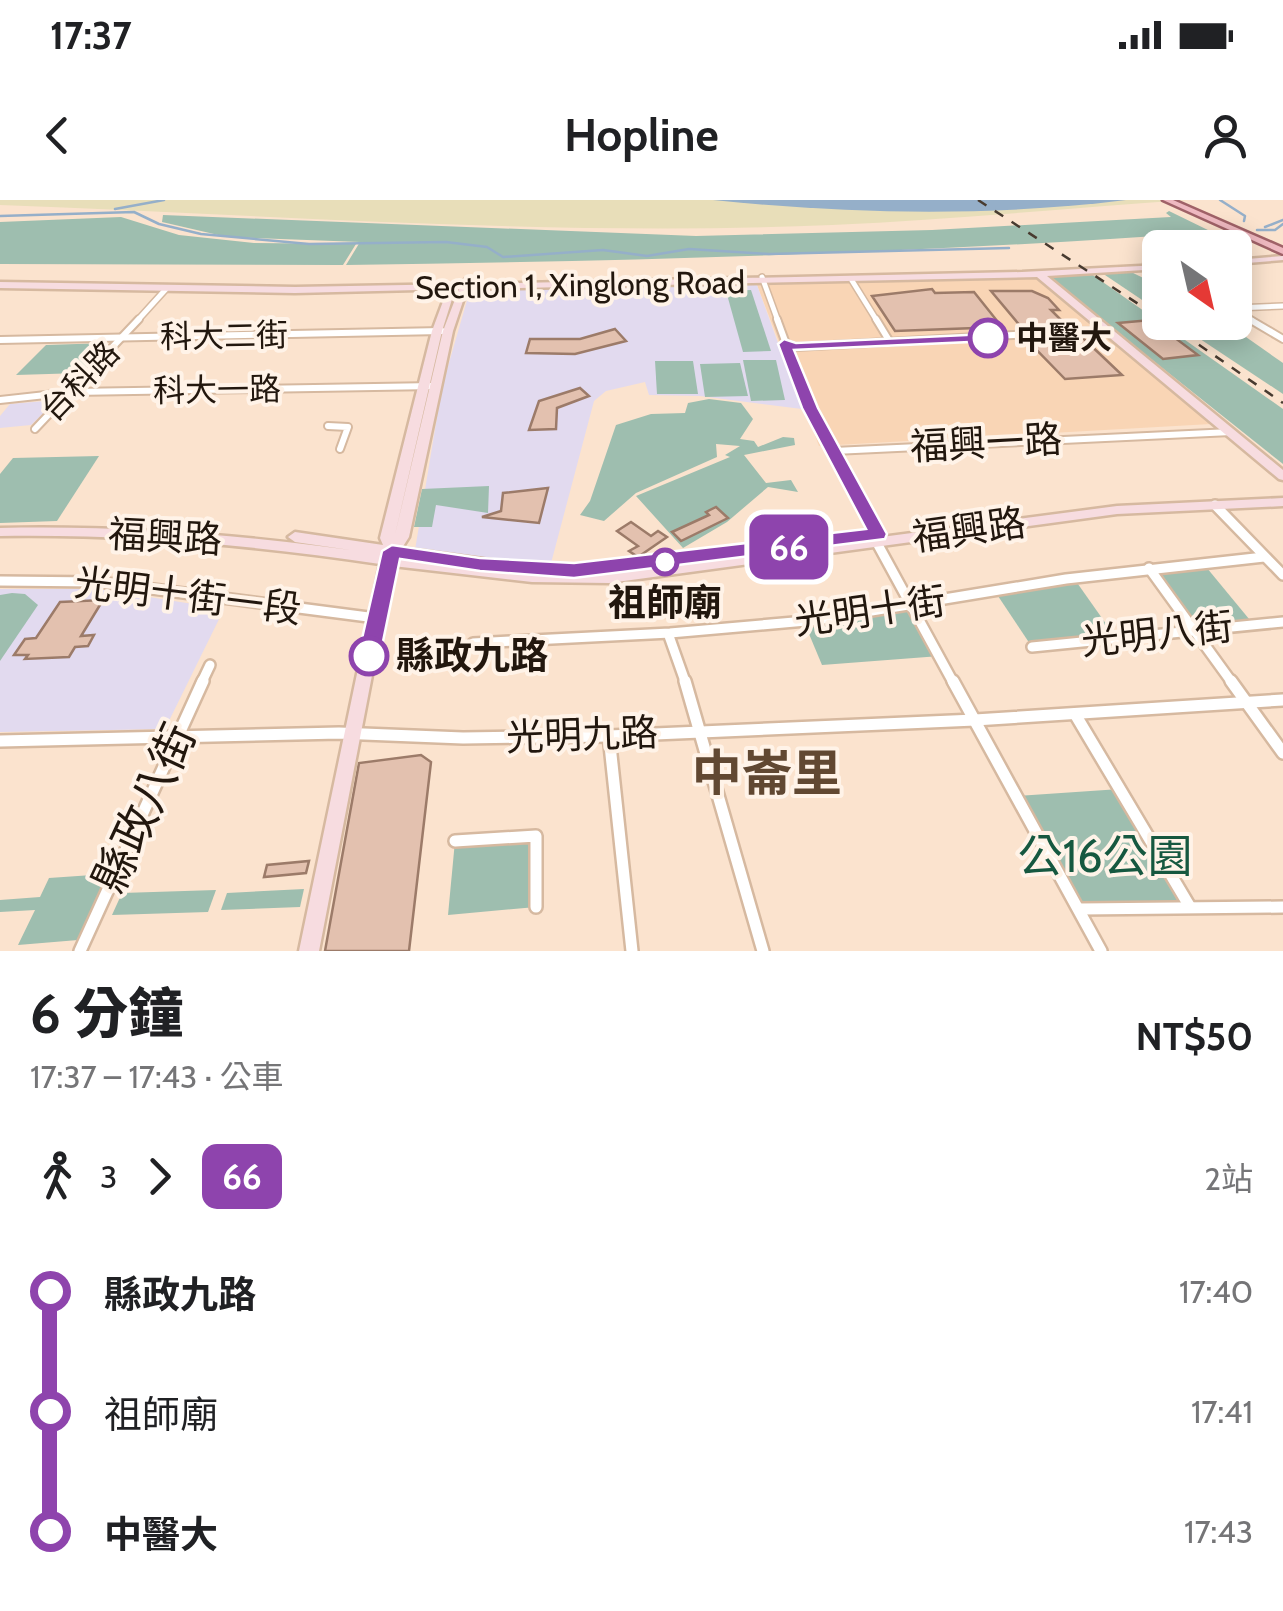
<!DOCTYPE html>
<html lang="zh-TW">
<meta charset="utf-8">
<style>
body{margin:0;font-family:Cabin,"Noto Sans TC",sans-serif;background:#f2f2f2;color:#202124;height:100vh;display:flex;flex-direction:column;font-size:38px;white-space:nowrap}
*{box-sizing:border-box;margin:0}
p{font-size:32px;color:#757577}
.icon{flex:none;width:55px;height:55px;fill:none;stroke:currentColor;stroke-width:2;stroke-linecap:round;stroke-linejoin:round}
.map{position:relative;height:751px;overflow:hidden}
.sheet{display:flex;flex-direction:column;background:#fff;flex:1}
.sheet>*{flex:none}
.badge{padding:0 20px;border-radius:15px;font-size:35px;line-height:65px}
.needle{width:65px;rotate:146deg}
.controls{position:absolute;left:1142px;top:30px;display:grid;gap:20px}
.controls a{display:grid;place-items:center;width:110px;height:110px;border-radius:15px;background:#fff;box-shadow:0 5px 25px #0003;font-size:50px}
.map>.badge{position:absolute;translate:-50% -50%;box-shadow:0 0 0 5px #fff}
.legs{display:flex;align-items:center;gap:15px;height:110px;padding:0 30px;font-size:32px}
.legs p{margin-inline-start:auto}
.overview{display:flex;align-items:center;justify-content:space-between;height:170px;padding:0 30px}
h1{font-size:55px;font-weight:800;line-height:75px}
ul{padding:0 30px;list-style:none}
li{display:flex;align-items:center;gap:35px;height:120px;font-size:38px}
li i{display:grid;place-items:center;width:15px;height:100%;margin:0 12px;background:currentColor}
li i::after{content:'';width:25px;height:25px;margin:-12px;border:8px solid;border-radius:50%;background:#fff}
li p{margin-inline-start:auto}
li:first-child i{background:linear-gradient(#0000 50%,currentColor 0)}
li:last-child i{background:linear-gradient(currentColor 50%,#0000 0)}
.status{display:flex;justify-content:space-between;align-items:center;height:70px;padding:0 50px;background:#fff;direction:ltr}
.status svg{height:28px;fill:currentColor}
header{display:flex;justify-content:space-between;align-items:center;height:130px;padding:0 30px;background:#fff;font-size:45px;font-weight:800}
.map>svg:first-child{display:block}
.built{fill:#f9d5b5}
.education{fill:#e2daef}
.green{fill:#9ebeaf}
.sand{fill:#e8deb9}
.water{fill:#95afc9}
.lines{fill:none;stroke-linecap:round;stroke-linejoin:round}
.stream{stroke:#95afc9;stroke-width:2.5}
.building{fill:#e3c1af;stroke:#9c7b69;stroke-width:2.5}
.street-far3-casing{stroke:#d6b9a0;stroke-width:8}
.street-far2-casing{stroke:#d6b9a0;stroke-width:10}
.street-far1-casing{stroke:#d6b9a0;stroke-width:14}
.street-casing{stroke:#d6b9a0;stroke-width:16}
.secondary-casing{stroke:#d6b9a0;stroke-width:5}
.primary-casing{stroke:#a06268;stroke-width:5}
.street-far3{stroke:#fff;stroke-width:5}
.street-far2{stroke:#fff;stroke-width:6}
.street-far1{stroke:#fff;stroke-width:9}
.street{stroke:#fff;stroke-width:11}
.secondary{fill:#f7dce0;fill-rule:evenodd}
.primary{fill:#efb9c1;fill-rule:evenodd}
.rail{stroke:#483b30;stroke-width:2.5;stroke-dasharray:10 10;stroke-linecap:butt}
.line-1{fill:#8e44ad;stroke:#fff;stroke-width:2.5}
.stop-1-dot{fill:#fff;stroke:#8e44ad;stroke-width:5}
.labels{text-anchor:middle;stroke-width:8;stroke-linejoin:round;paint-order:stroke}
.far-street-label{font-size:32px;fill:#22170e;stroke:#fff3e8}
.far-stop-label{font-size:32px;font-weight:bold;fill:#22170e;stroke:#fff3e8;text-anchor:start}
.street-label{font-size:38px;fill:#22170e;stroke:#fff3e8}
.stop-label{font-size:38px;font-weight:bold;fill:#22170e;stroke:#fff3e8}
.near-street-label{font-size:45px;fill:#22170e;stroke:#fff3e8}
.near-park-label{font-size:45px;fill:#165840;stroke:#fff3e8}
.near-quarter-label{font-size:50px;font-weight:bold;fill:#614832;stroke:#fff3e8}
</style>
<div class="status"><b>17:37</b><svg viewBox="0 0 49 12"><path d="M0 12V9h3v3zM5 12V6h3v6zM10 12V3h3v9zM15 12V0h3v12zM26 1h20v11H26zM47 4h2v5h-2z"/></svg></div>
<header><svg class="icon" aria-label="back" viewBox="0 0 24 24"><path d="M15 5l-7 7 7 7"/></svg>Hopline<svg class="icon" aria-label="person" viewBox="0 0 24 24"><circle cx="12" cy="8" r="4"/><path d="M4 21q1-7 8-7t8 7"/></svg></header>
<div class="map">
<svg width="1283" height="751" viewBox="0 0 1283 751">
<rect width="100%" height="100%" fill="#fbe3ce"/>
<path class="built" d="M1035,78L1211,224L819,246L757,85Z"/>
<g class="education">
<path d="M757,85L802,209L700,196L649,195L645,182L606,191L594,201L550,367L415,350L442,187L470,90Z"/>
<path d="M57,200L31,225L0,228V216L10,204Z"/>
<path d="M0,389H99L224,409L165,529L0,532Z"/>
</g>
<g class="green">
<path d="M1169,11L1212,32C924,53 635,61 346,65L360,42L227,37L162,22L163,15L696,36L932,30L1171,17L1166,13Z"/>
<path d="M121,17L179,35L254,43L356,44L343,65L0,64V22Z"/>
<path d="M1131,72L1160,86V112L1102,73Z"/>
<path d="M1090,73L1283,209V264L1048,77Z"/>
<path d="M751,90L771,151L743,152L726,91Z"/>
<path d="M1176,123H1226L1283,163V194Z"/>
<path d="M107,143L81,173L16,175L46,145Z"/>
<path d="M743,160H776L785,200L751,201Z"/>
<path d="M655,161H693L698,194H657Z"/>
<path d="M740,163L748,196L705,197L700,164Z"/>
<path d="M709,199L741,203L753,219L740,239L754,241L758,247L783,237L794,238L795,245L744,255L766,283L791,280L798,292L768,287L727,322L683,348L636,296L730,257L725,255L740,246L716,244L717,257L636,293L604,321L580,315L590,301L616,225L651,214L685,213L688,203Z"/>
<path d="M99,256L57,321L0,323V274L13,258Z"/>
<path d="M489,286L488,313L436,305L432,327H414L422,289Z"/>
<path d="M1202,362L1254,425L1194,429L1149,368Z"/>
<path d="M1073,377L1116,438L1032,447L994,390Z"/>
<path d="M12,393L25,394L38,405L0,461V395Z"/>
<path d="M914,407L940,456L822,465L804,422Z"/>
<path d="M1120,589L1190,707L1080,709L1017,596Z"/>
<path d="M536,636V707L448,715L455,641Z"/>
<path d="M107,674L78,740L18,745L35,710L0,712V700L40,697L49,678Z"/>
<path d="M304,689L300,707L221,710L227,693Z"/>
<path d="M216,690L208,712L112,715L122,693Z"/>
</g>
<path class="sand" d="M0,0H1187C1069,8 950,20 832,25C558,37 274,15 0,5Z"/>
<path class="water" d="M713,0H1126C989,17 849,14 713,0Z"/>
<g class="lines">
<g class="stream">
<path d="M1220,0L1245,16L1244,21"/>
<path d="M115,9L164,0"/>
<path d="M0,16L134,12L159,24L201,34L309,44L446,42L487,47L503,57L603,50L647,56L689,49L769,54L1009,48"/>
<path d="M1265,27L1283,20"/>
<path d="M1257,30H1275L1283,24"/>
</g>
</g>
<g class="building">
<path d="M932,89L935,93L974,92L1002,127L895,131L872,96Z"/>
<path d="M991,91H1032L1048,98L1059,110H1051L1066,125L1022,128Z"/>
<path d="M1151,120L1198,155L1163,159L1118,123Z"/>
<path d="M615,129L626,141L575,154L526,153L530,139H580Z"/>
<path d="M1083,138L1122,175L1065,179L1029,142Z"/>
<path d="M580,188L589,196L557,208L556,229L529,230L539,201Z"/>
<path d="M548,288L539,323L482,317L501,311L503,293Z"/>
<path d="M716,307L728,318L681,341L672,332L709,315L706,312Z"/>
<path d="M631,322L651,336L658,331L667,337L638,357L629,351L638,346L617,331Z"/>
<path d="M103,400L81,436L94,435L88,446L75,447L69,457L25,459L28,455H14L25,439L36,438L60,402Z"/>
<path d="M421,555L431,562L409,751H325L359,563Z"/>
<path d="M309,661L306,673L264,677L267,665Z"/>
</g>
<g class="lines">
<g class="street-far3-casing">
<g id="street-far3">
<path d="M1146,63L1160,72"/>
<path d="M762,77L778,121"/>
<path d="M851,79L877,121"/>
<path d="M1235,108L1283,106"/>
<path d="M1235,111L1253,121"/>
<path d="M137,121L166,89"/>
</g>
</g>
<g class="street-far2-casing">
<g id="street-far2">
<path d="M777,119L810,209L848,279"/>
<path d="M876,119L890,142"/>
<path d="M1249,119L1283,139"/>
<path d="M0,140L442,131"/>
<path d="M784,143L796,147L1107,130"/>
<path d="M0,200L73,192L435,186"/>
<path d="M328,226L348,227L340,249"/>
<path d="M35,229L139,119"/>
<path d="M834,251L1231,232"/>
</g>
</g>
<g class="street-far1-casing">
<g id="street-far1">
<path d="M847,276L878,334L877,343L954,484"/>
<path d="M1215,305L1283,375"/>
<path d="M1149,368L1233,484"/>
<path d="M0,381L99,382L376,418"/>
<path d="M669,436L686,484"/>
<path d="M473,443L670,433L817,420L1066,379L1264,357"/>
<path d="M1032,447L1283,422"/>
<path d="M201,484L210,465"/>
</g>
</g>
<g class="street-casing">
<g id="street">
<path d="M685,481L763,751"/>
<path d="M953,481L1101,751"/>
<path d="M1231,481L1283,553"/>
<path d="M1075,514L1190,707"/>
<path d="M609,536L632,751"/>
<path d="M0,541L339,533L463,538L609,536L975,520L1283,500"/>
<path d="M455,641L536,636V707"/>
<path d="M1080,709L1283,707"/>
<path d="M80,751L203,481"/>
</g>
</g>
<g class="secondary-casing">
<g id="secondary">
<path d="M1283,56V60L1235,64V60Z"/>
<path d="M1160,65V69L1047,76L1283,270V280L1279,279L1037,77L467,89L453,131L409,337L402,348L512,363L517,365V370L609,373L1117,306L1283,298V306L1117,314L609,383L532,382L393,366L319,751H299L380,364C253,345 128,334 0,336V328C130,325 257,336 385,355L295,342L288,337L295,332L383,345L380,338L432,131L445,96L449,93L453,96L442,131L394,339L443,131L459,89L295,93L0,88V82L295,87L461,84L466,78L470,81L469,84L1022,72Z"/>
</g>
</g>
<g class="primary-casing">
<path id="primary" d="M1163,0H1173L1283,48V54Z"/>
</g>
<use href="#street-far3" class="street-far3"/>
<use href="#street-far2" class="street-far2"/>
<use href="#street-far1" class="street-far1"/>
<use href="#street" class="street"/>
<use href="#secondary" class="secondary"/>
<use href="#primary" class="primary"/>
<g class="rail">
<path d="M978,0L1160,118"/>
<path d="M1166,122L1283,203"/>
</g>
</g>
<path class="line-1" d="M988,134L994,138L992,141L794,150L818,208L887,334L885,339L574,378L480,371L400,359L380,456L369,465L361,462L358,456L382,351L392,345L480,358L574,363L866,329L802,208L778,144L784,139L796,143Z"/>
<g class="stop-1-dot">
<circle cx="988" cy="138" r="18"/>
<circle cx="665" cy="362" r="12"/>
<circle cx="369" cy="456" r="18"/>
</g>
<g class="labels">
<g class="far-street-label">
<text transform="translate(580 85) rotate(-1)" y="11">Section 1, Xinglong Road</text>
<text transform="translate(224 136) rotate(-1)" y="11">科大二街</text>
<text transform="translate(80 181) rotate(-46)" y="11">台科路</text>
<text transform="translate(217 190) rotate(-1)" y="11">科大一路</text>
</g>
<g class="far-stop-label">
<text x="1016" y="149">中醫大</text>
</g>
<g class="street-label">
<text transform="translate(986 243) rotate(-3)" y="13">福興一路</text>
<text transform="translate(969 330) rotate(-8)" y="13">福興路</text>
<text transform="translate(165 337) rotate(3)" y="13">福興路</text>
<text transform="translate(188 396) rotate(7)" y="13">光明十街一段</text>
<text transform="translate(870 411) rotate(-8)" y="13">光明十街</text>
<text transform="translate(1157 434) rotate(-6)" y="13">光明八街</text>
<text transform="translate(582 535) rotate(-2)" y="13">光明九路</text>
</g>
<g class="stop-label">
<text x="665" y="416">祖師廟</text>
<text x="396" y="469" text-anchor="start">縣政九路</text>
</g>
<g class="near-street-label">
<text transform="translate(144 608) rotate(-65)" y="16">縣政八街</text>
</g>
<g class="near-park-label">
<text x="1105" y="672">公16公園</text>
</g>
<g class="near-quarter-label">
<text x="767" y="591">中崙里</text>
</g>
</g>
</svg>
<div class="controls">
<a><svg class="needle" viewBox="-14 -14 28 28"><path d="M0-13l5 13h-10z" fill="#e53935"/><path d="M0 13l5-13h-10z" fill="#757577"/></svg></a>
</div>
<b class="badge" style="left:789px;top:347px;background:#8e44ad;color:#fff">66</b>
</div>
<section class="sheet">
<div class="overview"><div><h1>6 分鐘</h1><p>17:37 – 17:43 · 公車</p></div><b>NT$50</b></div>
<div class="legs"><svg class="icon" aria-label="walk" viewBox="0 0 24 24"><circle cx="13" cy="4" r="2"/><path d="M13 8l-2 6 4 7M11 14l-3 7M7 12l3-4h3l4 4"/></svg>3<svg class="icon" aria-label="forward" viewBox="0 0 24 24"><path d="M9 5l7 7-7 7"/></svg><b class="badge" style="background:#8e44ad;color:#fff">66</b><p>2站</p></div>
<ul>
<li><i style="color:#8e44ad"></i><b>縣政九路</b><p>17:40</p></li>
<li><i style="color:#8e44ad"></i><span>祖師廟</span><p>17:41</p></li>
<li><i style="color:#8e44ad"></i><b>中醫大</b><p>17:43</p></li>
</ul>
</section>
